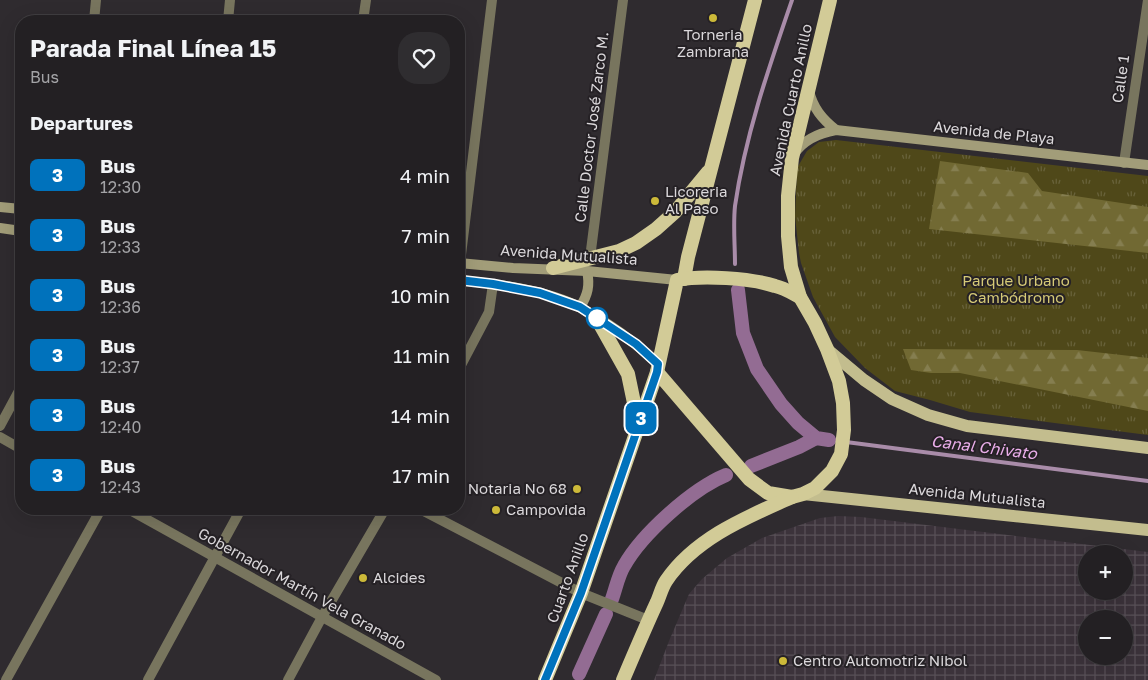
<!DOCTYPE html>
<meta charset="utf-8">
<style>
body{margin:0;font-family:"Golos Text",sans-serif;background:#2f2d30;color:#f1f3f6;height:100vh;display:flex;flex-direction:column;font-size:19px;white-space:nowrap}
*{box-sizing:border-box;margin:0}
p{font-size:16px;color:#a3a3a6}
.icon{flex:none;width:28px;height:28px;fill:none;stroke:currentColor;stroke-width:2;stroke-linecap:round;stroke-linejoin:round}
.map{position:relative;flex:1;overflow:hidden}
.side{position:absolute;left:15px;top:15px;width:450px;height:500px;display:flex;flex-direction:column;background:#232023;border-radius:20px;box-shadow:0 5px 20px #0002,0 0 0 1px #403e41}
.side>*{flex:none}
.badge{padding:0 10px;border-radius:8px;font-size:18px;line-height:32px}
.tools{position:absolute;left:1078px;top:545px;display:grid;gap:10px}
.tools a{display:grid;place-items:center;width:55px;height:55px;border-radius:50%;background:#232023;box-shadow:0 5px 20px #0002,0 0 0 1px #403e41;font-size:25px}
.map>.badge{position:absolute;translate:-50% -50%;box-shadow:0 0 0 2px #fff}
h2{padding:0 15px;font-size:19px;line-height:45px}
.round{display:grid;place-items:center;flex:none;width:52px;height:52px;border-radius:20px;background:#2f2d30}
.summary{display:flex;align-items:center;justify-content:space-between;height:85px;padding:0 15px}
h1{font-size:24px;font-weight:700;line-height:38px}
ul{padding:0;list-style:none}
li{display:flex;align-items:center;gap:15px;height:60px;padding:0 15px}
li div{flex:1}
li b{display:block;font-size:19px}
li em{font-style:normal}
li .badge{min-width:55px;font-weight:700;text-align:center}
.map>svg:first-child{display:block}
.industrial{fill:url(#industrial-grid);fill-rule:evenodd}
.grass{fill:url(#grass-tufts)}
.forest{fill:url(#forest-firs)}
.lines{fill:none;stroke-linecap:round;stroke-linejoin:round}
.stream{stroke:#a98ca9;stroke-width:4}
.canal{stroke:#936c93;stroke-width:14}
.minor{stroke:#78755e;stroke-width:10}
.secondary{stroke:#a29d79;stroke-width:10}
.primary{stroke:#c3bd8e;stroke-width:12}
.trunk{stroke:#d2cb97;stroke-width:14}
.line-casing{stroke:#fff;stroke-width:11}
.line{stroke:#0072bc;stroke-width:8}
.poi-dot{fill:#ccb939;stroke:#252125;stroke-width:2}
.stop-dot{fill:#fff;stroke:#0072bc;stroke-width:2.5}
.labels{text-anchor:middle;stroke-width:4;stroke-linejoin:round;paint-order:stroke}
.poi-label{font-size:15px;fill:#dbd8db;stroke:#252125;text-anchor:start}
.street-label{font-size:15px;fill:#dbd8db;stroke:#252125}
.park-label{font-size:15px;fill:#d6ca77;stroke:#252125}
.water-label{font-size:16px;font-style:italic;fill:#e9ade9;stroke:#252125}
</style>
<div class="map">
<svg width="1148" height="680" viewBox="0 0 1148 680">
<defs>
<pattern id="industrial-grid" width="8" height="8" patternUnits="userSpaceOnUse" patternTransform="scale(1.25)"><rect width="8" height="8" fill="#3c333b"/><path d="M0 4h8M4 0v8" fill="none" stroke="#585057"/></pattern>
<pattern id="grass-tufts" width="24" height="20" patternUnits="userSpaceOnUse" patternTransform="scale(1.25)"><rect width="24" height="20" fill="#4f4819"/><path d="M3 7l-1-3M5 7V3M7 7l1-3M15 17l-1-3M17 17v-4M19 17l1-3" fill="none" stroke="#68623a"/></pattern>
<pattern id="forest-firs" width="22" height="20" patternUnits="userSpaceOnUse" patternTransform="scale(1.25)"><rect width="22" height="20" fill="#716933"/><path d="M5 1l3.5 6h-7zM16 11l3.5 6h-7z" fill="#857e50"/></pattern>
</defs>
<rect width="100%" height="100%" fill="#2f2b2f"/>
<path class="industrial" d="M838,516L861,517L1148,552V680H654L669,641L689,594L702,579L727,558L762,538L820,518ZM1086,554H1124V591H1086ZM1086,619H1124V656H1086Z"/>
<path class="grass" d="M836,140L1148,176V435L970,412L930,400L895,391L865,368L835,337L813,297L801,263L799,253L795,216L797,168L807,151L819,142Z"/>
<g class="forest">
<path d="M940,161L1028,173L1042,191L1148,207V253L929,229Z"/>
<path d="M903,349L1077,350L1148,358V411L960,373H931L911,370Z"/>
</g>
<g class="lines">
<g class="stream">
<path d="M735,264C735,245 733,225 735,206C745,136 769,67 792,0"/>
<path d="M816,438L839,441"/>
<path d="M846,442L1148,481"/>
</g>
<g class="canal">
<path d="M738,290L743,333L757,369L781,404L798,423L816,438L829,440"/>
<path d="M751,466L799,447L816,438"/>
<path d="M612,599C616,588 618,576 624,566C642,534 692,489 726,475"/>
<path d="M579,674L606,614"/>
</g>
<g class="minor">
<path d="M94,21L96,0"/>
<path d="M228,21L230,0"/>
<path d="M363,21L366,0"/>
<path d="M1124,163L1148,0"/>
<path d="M590,258L623,0"/>
<path d="M460,263L492,0"/>
<path d="M459,369L489,312L493,284"/>
<path d="M0,426L21,387"/>
<path d="M0,437L21,449"/>
<path d="M128,509L436,680"/>
<path d="M420,509L581,593L648,620"/>
<path d="M6,680L101,509"/>
<path d="M148,680L241,509"/>
<path d="M288,680L322,617L385,509"/>
</g>
<g class="secondary">
<path d="M809,91C813,108 822,119 836,130"/>
<path d="M794,154C804,139 819,133 836,130L1148,165"/>
<path d="M0,207L21,209"/>
<path d="M0,228L21,231"/>
<path d="M459,263L513,268L587,271L677,280"/>
<path d="M459,280C496,284 548,290 581,308C609,323 635,342 658,364"/>
<path d="M580,307C588,295 590,285 587,271"/>
</g>
<g class="primary">
<path d="M827,349L864,380L892,399L928,415L967,426L1148,448"/>
<path d="M803,494L1148,530"/>
</g>
<g class="trunk">
<path d="M553,268L619,251L636,243L656,229L675,212L708,172"/>
<path d="M684,279L688,257L755,0"/>
<path d="M596,317L628,374L638,422"/>
<path d="M657,372L749,479L768,493L792,497L803,494L815,488L832,471L841,454L844,430L843,403L839,381L827,349L815,323L800,297L791,267L788,236V196L792,158L830,0"/>
<path d="M545,680L581,593L657,372L677,280C702,275 751,278 775,286C784,288 792,293 800,297"/>
<path d="M623,680C634,654 645,628 657,602C660,595 662,587 666,581C695,538 747,517 792,497"/>
</g>
</g>
<g class="lines">
<g class="line-casing">
<path id="line" d="M459,280L493,284L540,293L580,307L636,344L658,364L657,372L581,593L545,680"/>
</g>
<use href="#line" class="line"/>
</g>
<g class="poi-dot">
<circle cx="713" cy="18" r="5"/>
<circle cx="655" cy="201" r="5"/>
<circle cx="577" cy="489" r="5"/>
<circle cx="496" cy="510" r="5"/>
<circle cx="363" cy="578" r="5"/>
<circle cx="783" cy="661" r="5"/>
</g>
<circle class="stop-dot" cx="597" cy="318" r="10"/>
<g class="labels">
<g class="poi-label">
<text x="713" y="40" text-anchor="middle">Torneria<tspan x="713" dy="17">Zambrana</tspan></text>
<text x="665" y="197">Licoreria<tspan x="665" dy="17">Al Paso</tspan></text>
<text x="567" y="494" text-anchor="end">Notaria No 68</text>
<text x="506" y="515">Campovida</text>
<text x="373" y="583">Alcides</text>
<text x="793" y="666">Centro Automotriz Nibol</text>
</g>
<g class="street-label">
<text transform="translate(1121 79) rotate(-82)" y="5">Calle 1</text>
<text transform="translate(791 100) rotate(-78)" y="5">Avenida Cuarto Anillo</text>
<text transform="translate(592 127) rotate(-83)" y="5">Calle Doctor José Zarco M.</text>
<text transform="translate(994 133) rotate(6)" y="5">Avenida de Playa</text>
<text transform="translate(569 255) rotate(4)" y="5">Avenida Mutualista</text>
<text transform="translate(977 496) rotate(6)" y="5">Avenida Mutualista</text>
<text transform="translate(568 578) rotate(-70)" y="5">Cuarto Anillo</text>
<text transform="translate(302 589) rotate(29)" y="5">Gobernador Martín Vela Granado</text>
</g>
<g class="park-label">
<text x="1016" y="286">Parque Urbano<tspan x="1016" dy="17">Cambódromo</tspan></text>
</g>
<g class="water-label">
<text transform="translate(984 447) rotate(7)" y="6">Canal Chivato</text>
</g>
</g>
</svg>
<div class="tools">
<a>+</a>
<a>−</a>
</div>
<b class="badge" style="left:641px;top:418px;background:#0072bc;color:#fff">3</b>
<section class="side">
<div class="summary"><div><h1>Parada Final Línea 15</h1><p>Bus</p></div><a class="round"><svg class="icon" aria-label="heart" viewBox="0 0 24 24"><path d="M12 20l-8-8c-3-5 5-10 8-4 3-6 11-1 8 4z"/></svg></a></div>
<h2>Departures</h2>
<ul>
<li><span class="badge" style="background:#0072bc;color:#fff">3</span><div><b>Bus</b><p>12:30</p></div><em>4 min</em></li>
<li><span class="badge" style="background:#0072bc;color:#fff">3</span><div><b>Bus</b><p>12:33</p></div><em>7 min</em></li>
<li><span class="badge" style="background:#0072bc;color:#fff">3</span><div><b>Bus</b><p>12:36</p></div><em>10 min</em></li>
<li><span class="badge" style="background:#0072bc;color:#fff">3</span><div><b>Bus</b><p>12:37</p></div><em>11 min</em></li>
<li><span class="badge" style="background:#0072bc;color:#fff">3</span><div><b>Bus</b><p>12:40</p></div><em>14 min</em></li>
<li><span class="badge" style="background:#0072bc;color:#fff">3</span><div><b>Bus</b><p>12:43</p></div><em>17 min</em></li>
</ul>
</section>
</div>
